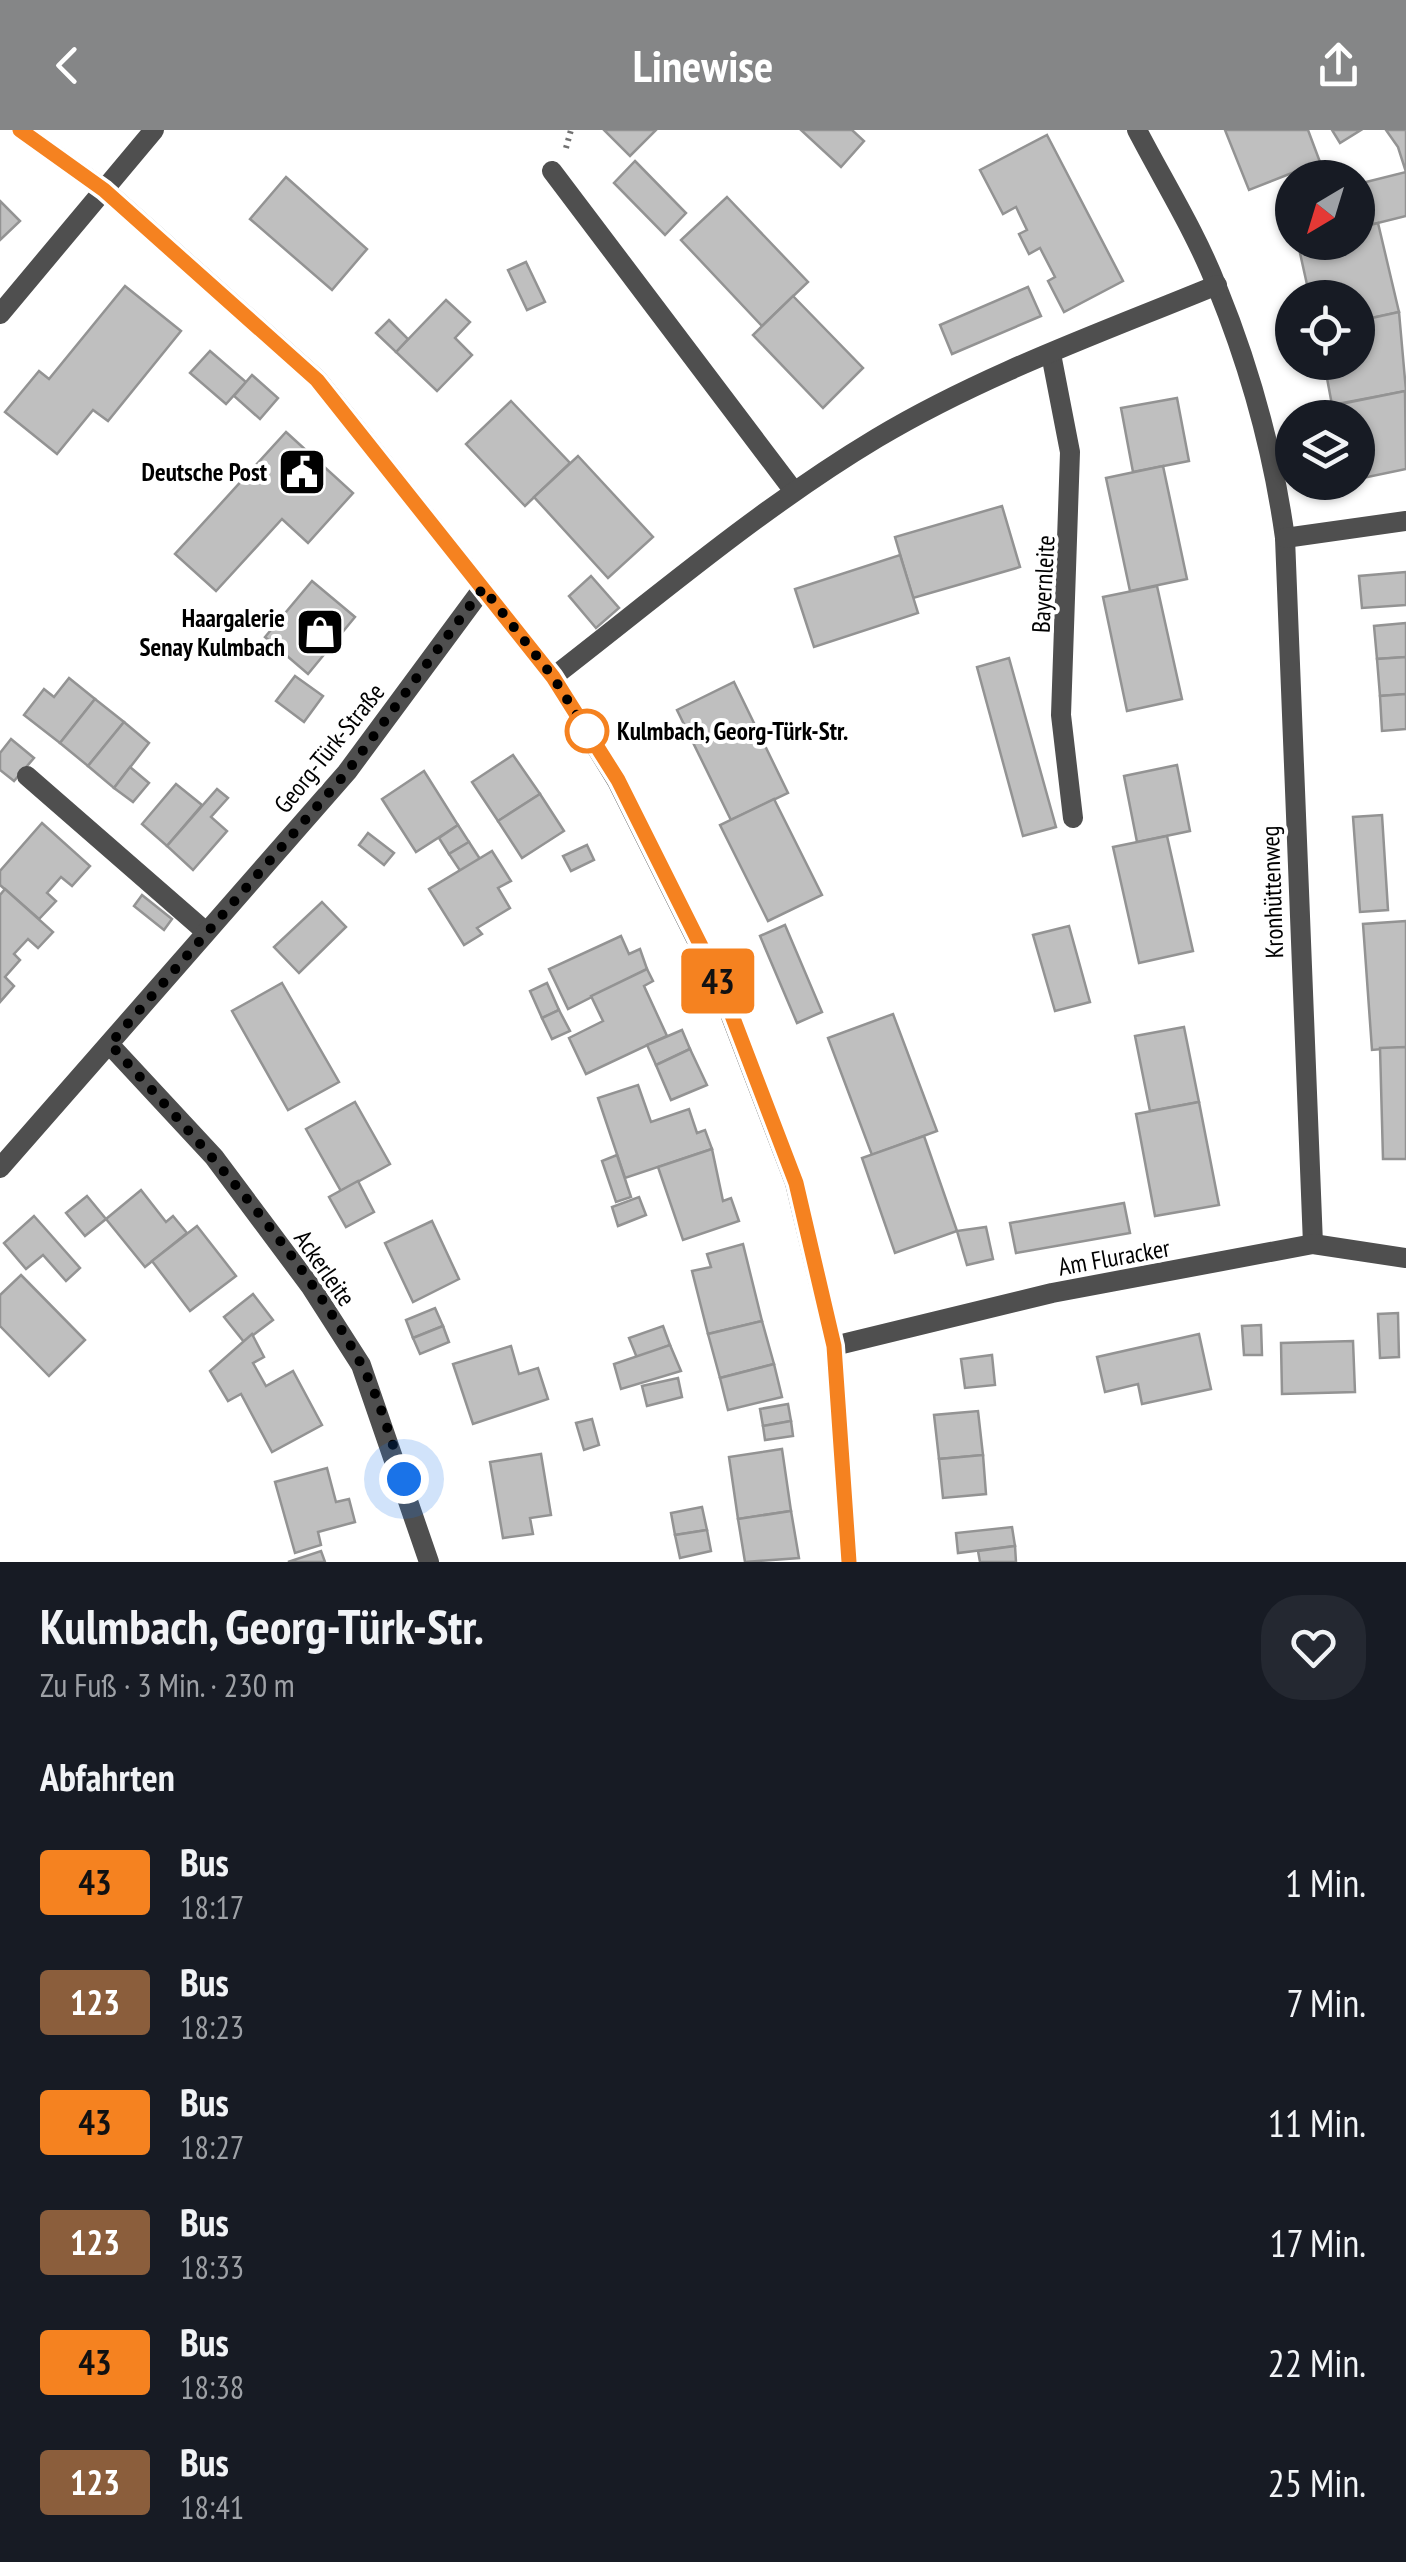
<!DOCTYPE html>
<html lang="de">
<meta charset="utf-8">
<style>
body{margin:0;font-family:"PT Sans Narrow",sans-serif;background:#242831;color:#f1f3f6;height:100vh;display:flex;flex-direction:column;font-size:38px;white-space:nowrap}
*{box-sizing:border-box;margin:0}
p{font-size:32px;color:#9ea1a6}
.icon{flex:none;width:55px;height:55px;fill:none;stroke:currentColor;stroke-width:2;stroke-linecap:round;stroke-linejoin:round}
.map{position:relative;height:1432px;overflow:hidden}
.details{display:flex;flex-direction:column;background:#171b24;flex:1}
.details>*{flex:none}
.badge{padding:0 20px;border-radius:8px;font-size:35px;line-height:65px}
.needle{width:65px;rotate:218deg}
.controls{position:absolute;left:1275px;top:30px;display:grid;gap:20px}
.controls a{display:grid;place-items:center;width:100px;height:100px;border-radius:50%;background:#171b24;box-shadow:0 2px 8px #0004;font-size:50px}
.you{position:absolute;width:50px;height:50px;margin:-25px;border:8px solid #fff;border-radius:50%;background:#1a73e8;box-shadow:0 0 0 15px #1a73e833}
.map>.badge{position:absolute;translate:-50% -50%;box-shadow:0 0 0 5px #fff}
h2{padding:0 40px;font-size:38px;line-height:90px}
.round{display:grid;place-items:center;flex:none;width:105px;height:105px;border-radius:40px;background:#242831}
.headline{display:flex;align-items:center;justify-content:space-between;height:170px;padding:0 40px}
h1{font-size:48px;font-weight:700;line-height:75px}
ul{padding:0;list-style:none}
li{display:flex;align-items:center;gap:30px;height:120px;padding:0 40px}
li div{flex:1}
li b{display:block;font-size:38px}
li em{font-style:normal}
li .badge{min-width:110px;font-weight:700;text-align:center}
header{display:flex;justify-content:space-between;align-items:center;height:130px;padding:0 40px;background:#858687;color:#fff;font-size:45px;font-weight:700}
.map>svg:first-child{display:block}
.building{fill:#bfbfbf;stroke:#939393;stroke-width:2.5}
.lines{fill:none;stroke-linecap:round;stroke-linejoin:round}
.path{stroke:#717171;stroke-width:6;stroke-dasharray:2.5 5;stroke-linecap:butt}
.lane{stroke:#4f4f4f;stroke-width:20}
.street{stroke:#4f4f4f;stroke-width:20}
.line-casing{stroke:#fff;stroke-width:22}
.line{stroke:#f58220;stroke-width:15}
.walk{stroke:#000;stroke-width:10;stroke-dasharray:0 18}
.stop-dot{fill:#fff;stroke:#f58220;stroke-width:5}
.labels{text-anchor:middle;stroke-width:8;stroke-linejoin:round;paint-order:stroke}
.poi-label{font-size:25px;font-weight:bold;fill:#000;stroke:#fff;text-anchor:end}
.street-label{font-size:25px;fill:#000;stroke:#fff}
.stop-label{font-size:25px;font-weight:bold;fill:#000;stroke:#fff;text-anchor:start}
</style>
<header><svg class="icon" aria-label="back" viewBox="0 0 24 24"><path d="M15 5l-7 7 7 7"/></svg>Linewise<svg class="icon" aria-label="share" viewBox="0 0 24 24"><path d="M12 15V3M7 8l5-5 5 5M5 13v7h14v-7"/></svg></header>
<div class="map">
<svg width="1406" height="1432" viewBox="0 0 1406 1432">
<rect width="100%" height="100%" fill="#fff"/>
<g class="building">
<path d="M604,0H656L630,26Z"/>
<path d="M801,0H852L864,11L841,37Z"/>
<path d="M1225,0H1308L1320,32L1249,60Z"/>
<path d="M1332,0H1361L1340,13Z"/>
<path d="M1386,0H1406V42L1398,17Z"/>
<path d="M1047,5L1123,151L1064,182L1048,151L1055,147L1040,118L1029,124L1019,104L1027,100L1016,77L1003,84L980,40Z"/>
<path d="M635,31L686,83L665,105L614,53Z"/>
<path d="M1406,42V86L1358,98V54Z"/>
<path d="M286,47L367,119L332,160L250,89Z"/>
<path d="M727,67L808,152L762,196L681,110Z"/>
<path d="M0,71L20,91L0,110Z"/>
<path d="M1378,93L1399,182L1358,191V168H1310L1298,114L1358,112V98Z"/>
<path d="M526,132L545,172L527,180L508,140Z"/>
<path d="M125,156L181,201L108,291L93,280L57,324L5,282L39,241L49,249Z"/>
<path d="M1028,157L1041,186L952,224L940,195Z"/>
<path d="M793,166L863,238L823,278L753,205Z"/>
<path d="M446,170L470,192L455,208L472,225L437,261L396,222Z"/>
<path d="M1399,182L1406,261L1332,275L1324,232H1358V191Z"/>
<path d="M389,190L408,209L396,222L376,203Z"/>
<path d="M210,221L246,252L226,274L190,243Z"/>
<path d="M252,245L278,268L260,289L234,266Z"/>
<path d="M1405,261L1406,339L1358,349V288H1328L1326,277Z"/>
<path d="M1177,268L1189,331L1133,342L1121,278Z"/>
<path d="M511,271L570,333L525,376L466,314Z"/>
<path d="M286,302L353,363L308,413L282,389L216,461L175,424Z"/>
<path d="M578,326L653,407L608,448L534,367Z"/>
<path d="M1163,336L1187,449L1130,461L1106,348Z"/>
<path d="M1002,376L1020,437L913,468L895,407Z"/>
<path d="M900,425L918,483L814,517L795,459Z"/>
<path d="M1406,442V475L1362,478L1359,446Z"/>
<path d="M591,446L619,478L596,498L569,466Z"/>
<path d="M312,451L355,487L308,544L265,507Z"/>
<path d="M1157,456L1182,569L1127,581L1103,467Z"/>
<path d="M1406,493V527L1377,529L1374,496Z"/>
<path d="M1406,527V564L1380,566L1377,529Z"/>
<path d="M1009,528L1056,697L1023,706L977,537Z"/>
<path d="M295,546L323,566L304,592L276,571Z"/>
<path d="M69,548L95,569L60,613L24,585L44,559L54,567Z"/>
<path d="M734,552L788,663L731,690L677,580Z"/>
<path d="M1406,564V599L1382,601L1380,566Z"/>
<path d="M95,569L124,592L88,636L60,613Z"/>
<path d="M124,592L149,613L114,658L88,636Z"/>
<path d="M11,609L34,628L14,651L0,640V623Z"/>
<path d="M513,625L540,664L498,691L472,652Z"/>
<path d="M1177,635L1190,701L1137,712L1124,646Z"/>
<path d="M130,637L149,653L133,672L114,658Z"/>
<path d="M424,641L458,695L416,722L382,669Z"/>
<path d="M176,654L202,675L167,716L142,694Z"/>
<path d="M217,659L228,668L211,687L227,701L193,740L167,716Z"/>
<path d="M540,664L564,701L522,728L498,691Z"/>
<path d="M774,669L822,765L768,791L720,695Z"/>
<path d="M1382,685L1388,780L1360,782L1353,687Z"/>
<path d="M42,693L90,736L72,756L61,747L47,763L56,771L39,789L0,755V741Z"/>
<path d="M458,695L469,712L449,724L439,708Z"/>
<path d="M368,703L394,723L384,735L359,715Z"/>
<path d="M1167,706L1193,821L1139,833L1113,717Z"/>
<path d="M469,712L480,729L461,742L449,724Z"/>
<path d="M587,715L594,730L571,741L563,726Z"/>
<path d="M492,721L511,751L498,758L510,778L477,798L482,804L464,815L429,759Z"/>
<path d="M5,759L53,802L38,818L28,809L14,824L20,830L5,847L14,856L0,872V765Z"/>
<path d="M142,765L172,789L164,800L134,776Z"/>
<path d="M322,772L346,797L299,843L274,817Z"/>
<path d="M1406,791V917L1372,920L1363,794Z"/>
<path d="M785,795L822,882L797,893L760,806Z"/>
<path d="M1069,796L1090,872L1055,881L1033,805Z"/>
<path d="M621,806L629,824L640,819L647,839L568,879L549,839Z"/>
<path d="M647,839L653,851L644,856L667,906L586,944L569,908L603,891L591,866Z"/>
<path d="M282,853L339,952L288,980L232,881Z"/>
<path d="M547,853L559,880L542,888L530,861Z"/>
<path d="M559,880L570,901L552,909L542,888Z"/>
<path d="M893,884L937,1001L872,1025L828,908Z"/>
<path d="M1184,897L1199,972L1150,981L1135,906Z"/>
<path d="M682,900L690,919L656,935L647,915Z"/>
<path d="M1406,917V1029H1383L1380,918Z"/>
<path d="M690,919L707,955L671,970L656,935Z"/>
<path d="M638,955L651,992L689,979L697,1003L705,1000L712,1019L625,1048L598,968Z"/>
<path d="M355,972L390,1034L341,1061L306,999Z"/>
<path d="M1199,972L1219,1075L1155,1086L1136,984Z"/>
<path d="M924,1006L957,1101L895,1123L862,1028Z"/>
<path d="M712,1019L723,1071L731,1068L739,1091L683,1110L658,1037Z"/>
<path d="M617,1025L631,1067L616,1072L602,1031Z"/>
<path d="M358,1051L374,1082L346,1097L329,1067Z"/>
<path d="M141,1060L166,1092L173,1086L187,1103L145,1137L106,1089Z"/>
<path d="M87,1066L106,1089L85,1106L66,1083Z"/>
<path d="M639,1067L646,1085L618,1096L612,1077Z"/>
<path d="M1124,1073L1130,1103L1016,1123L1010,1093Z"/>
<path d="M34,1086L80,1138L66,1151L43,1125L26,1139L4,1113Z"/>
<path d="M432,1091L459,1149L413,1172L385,1113Z"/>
<path d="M197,1096L236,1146L190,1181L152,1131Z"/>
<path d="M986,1097L993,1129L967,1135L957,1101Z"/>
<path d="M743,1114L762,1191L708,1204L692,1141L711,1137L707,1124Z"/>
<path d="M21,1145L85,1210L49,1246L0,1196V1165Z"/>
<path d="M253,1164L273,1190L244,1212L224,1187Z"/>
<path d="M435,1178L443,1196L413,1208L406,1190Z"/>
<path d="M1398,1183L1399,1227L1380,1228L1378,1184Z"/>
<path d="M762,1191L774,1234L720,1248L708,1204Z"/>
<path d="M1261,1195L1262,1225H1244L1242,1196Z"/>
<path d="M443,1196L449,1212L420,1224L413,1208Z"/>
<path d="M663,1196L670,1215L637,1228L629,1208Z"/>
<path d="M252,1204L264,1227L253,1233L266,1256L293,1241L322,1295L272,1322L241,1264L228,1271L210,1241Z"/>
<path d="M1199,1204L1211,1259L1142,1274L1138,1254L1105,1262L1097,1227Z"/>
<path d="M1353,1211L1355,1262L1282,1264L1281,1213Z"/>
<path d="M670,1215L681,1241L621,1259L614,1234Z"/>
<path d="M511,1216L519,1244L538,1238L548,1269L473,1294L453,1234Z"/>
<path d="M992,1225L995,1255L965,1258L961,1229Z"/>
<path d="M774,1234L782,1267L728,1280L720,1248Z"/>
<path d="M678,1248L682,1267L647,1276L642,1256Z"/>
<path d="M788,1274L791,1291L763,1296L760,1279Z"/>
<path d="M978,1281L983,1325L939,1329L934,1285Z"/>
<path d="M592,1289L599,1315L584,1320L576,1293Z"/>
<path d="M791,1291L793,1306L765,1310L763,1296Z"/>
<path d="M782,1319L791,1381L738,1389L729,1327Z"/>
<path d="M541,1324L551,1385L530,1388L533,1404L503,1408L490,1332Z"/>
<path d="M983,1325L986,1364L943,1368L939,1329Z"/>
<path d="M327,1338L336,1372L349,1369L355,1392L318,1402L321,1415L295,1423L275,1352Z"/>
<path d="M702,1377L707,1400L675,1405L671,1383Z"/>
<path d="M791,1381L799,1428L745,1432L738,1389Z"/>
<path d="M1012,1397L1015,1416L958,1423L956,1403Z"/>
<path d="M707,1400L711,1421L680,1428L675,1405Z"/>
<path d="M1015,1416L1016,1432H980L978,1421Z"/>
<path d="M321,1421L325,1432H288Z"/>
</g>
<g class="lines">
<path class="path" d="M566,18L571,0"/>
<g class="lane">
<path d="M552,41L793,360"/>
<path d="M1051,224L1070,322L1061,585L1073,688"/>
<path d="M27,646L206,802"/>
</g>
<g class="street">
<path d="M20,0L105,60L317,249L553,547L617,651L719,855L795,1053L834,1216L849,1432"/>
<path d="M1137,0C1164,52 1196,103 1217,157C1250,238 1273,321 1285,408L1313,1114"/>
<path d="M0,184L154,0"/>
<path d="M1285,408L1406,391"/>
<path d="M553,547C659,465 762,377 877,308C984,244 1103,202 1217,155"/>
<path d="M109,914L214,1027L311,1157L361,1235L429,1432"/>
<path d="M0,1038L347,642L483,458"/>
<path d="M834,1216L1052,1163L1313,1114L1406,1128"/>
</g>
</g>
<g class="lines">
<g class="line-casing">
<path id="line" d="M20,0L104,60L317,250L553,547L618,650L720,854L796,1053L834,1216L849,1432"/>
</g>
<use href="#line" class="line"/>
<path class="walk" d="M404,1349C391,1311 380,1269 361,1234C298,1117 199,1012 110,914L347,642L483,458L553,547L587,601"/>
</g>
<defs>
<g id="civic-square" transform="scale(2.5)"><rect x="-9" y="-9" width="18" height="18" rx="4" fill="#000" stroke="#fff"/><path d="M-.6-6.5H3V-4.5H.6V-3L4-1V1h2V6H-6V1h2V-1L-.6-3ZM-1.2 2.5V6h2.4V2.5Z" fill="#fff"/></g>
<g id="shop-square" transform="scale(2.5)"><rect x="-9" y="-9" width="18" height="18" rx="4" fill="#000" stroke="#fff"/><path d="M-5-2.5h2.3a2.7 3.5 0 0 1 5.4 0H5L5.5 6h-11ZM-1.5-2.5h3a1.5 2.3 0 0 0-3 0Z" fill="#fff"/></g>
</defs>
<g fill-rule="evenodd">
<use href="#civic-square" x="302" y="342"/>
<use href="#shop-square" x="320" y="502"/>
</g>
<circle class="stop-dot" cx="587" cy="601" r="20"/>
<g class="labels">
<g class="poi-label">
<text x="267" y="351">Deutsche Post</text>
<text x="285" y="497">Haargalerie<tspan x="285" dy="29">Senay Kulmbach</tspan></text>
</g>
<g class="street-label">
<text transform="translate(1043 454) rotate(-87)" y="9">Bayernleite</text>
<text transform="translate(329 618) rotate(-51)" y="9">Georg-Türk-Straße</text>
<text transform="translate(1272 762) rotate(-92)" y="9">Kronhüttenweg</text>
<text transform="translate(1114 1127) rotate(-10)" y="9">Am Fluracker</text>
<text transform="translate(325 1138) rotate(55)" y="9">Ackerleite</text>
</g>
<g class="stop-label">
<text x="617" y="610">Kulmbach, Georg-Türk-Str.</text>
</g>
</g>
</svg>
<div class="controls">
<a><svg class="needle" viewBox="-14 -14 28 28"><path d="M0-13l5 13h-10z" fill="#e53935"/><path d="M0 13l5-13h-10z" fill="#9ea1a6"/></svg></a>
<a><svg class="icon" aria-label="locate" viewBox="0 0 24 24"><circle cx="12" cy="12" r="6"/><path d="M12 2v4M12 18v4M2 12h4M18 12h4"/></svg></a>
<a><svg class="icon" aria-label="layers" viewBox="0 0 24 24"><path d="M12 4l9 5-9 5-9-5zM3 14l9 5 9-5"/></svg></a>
</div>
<div class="you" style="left:404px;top:1349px"></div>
<b class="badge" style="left:718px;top:851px;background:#f58220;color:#111">43</b>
</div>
<section class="details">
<div class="headline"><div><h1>Kulmbach, Georg-Türk-Str.</h1><p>Zu Fuß · 3 Min. · 230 m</p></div><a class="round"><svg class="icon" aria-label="heart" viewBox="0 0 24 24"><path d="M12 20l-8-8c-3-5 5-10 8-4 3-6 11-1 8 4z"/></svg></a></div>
<h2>Abfahrten</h2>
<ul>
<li><span class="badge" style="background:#f58220;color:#111">43</span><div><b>Bus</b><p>18:17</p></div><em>1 Min.</em></li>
<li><span class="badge" style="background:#8b5e3c;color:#fff">123</span><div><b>Bus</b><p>18:23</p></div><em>7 Min.</em></li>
<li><span class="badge" style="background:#f58220;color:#111">43</span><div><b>Bus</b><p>18:27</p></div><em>11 Min.</em></li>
<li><span class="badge" style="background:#8b5e3c;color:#fff">123</span><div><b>Bus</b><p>18:33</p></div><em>17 Min.</em></li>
<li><span class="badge" style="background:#f58220;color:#111">43</span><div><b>Bus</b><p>18:38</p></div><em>22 Min.</em></li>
<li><span class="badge" style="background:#8b5e3c;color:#fff">123</span><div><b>Bus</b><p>18:41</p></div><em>25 Min.</em></li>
</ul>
</section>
